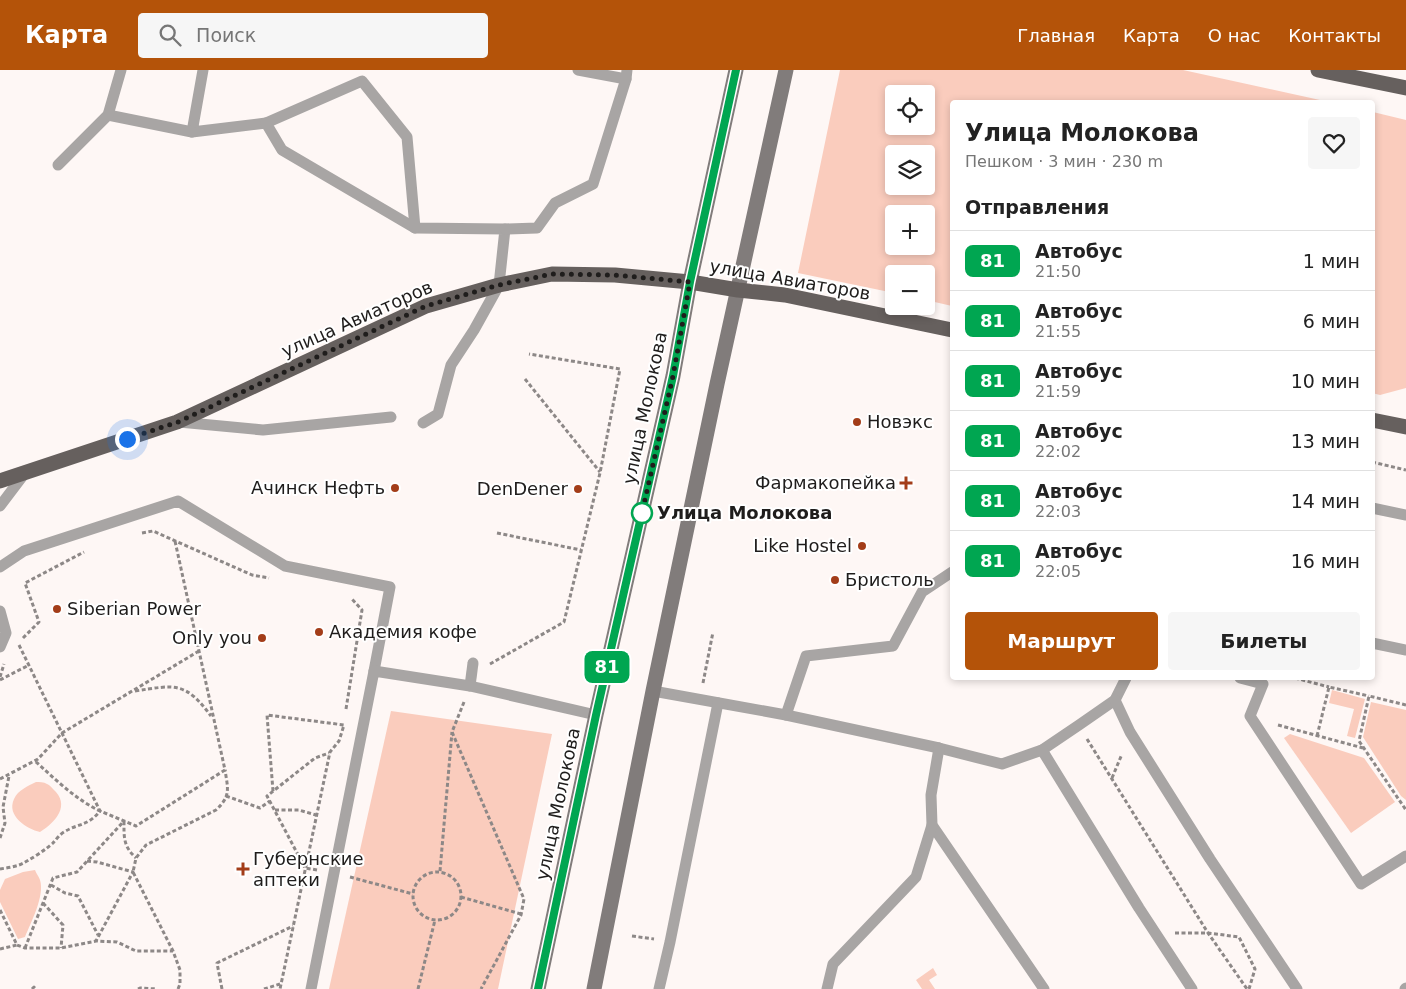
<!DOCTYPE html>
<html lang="ru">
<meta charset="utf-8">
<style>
body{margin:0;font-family:"DejaVu Sans",sans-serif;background:#f6f6f6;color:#222;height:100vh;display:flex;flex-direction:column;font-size:19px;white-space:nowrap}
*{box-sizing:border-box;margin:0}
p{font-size:16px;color:#767676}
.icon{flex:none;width:28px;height:28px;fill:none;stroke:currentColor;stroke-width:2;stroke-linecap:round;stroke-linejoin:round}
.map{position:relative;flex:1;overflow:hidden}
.details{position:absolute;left:950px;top:30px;width:425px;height:580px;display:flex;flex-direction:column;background:#fff;border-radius:5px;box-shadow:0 2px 8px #0003}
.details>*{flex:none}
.badge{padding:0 10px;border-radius:8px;font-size:18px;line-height:32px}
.controls{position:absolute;left:885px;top:15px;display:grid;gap:10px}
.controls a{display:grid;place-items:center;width:50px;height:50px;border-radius:5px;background:#fff;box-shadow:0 2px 8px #0003;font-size:25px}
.you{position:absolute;width:25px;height:25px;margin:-12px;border:4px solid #fff;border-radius:50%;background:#1a73e8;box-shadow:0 0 0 8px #1a73e833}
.map>.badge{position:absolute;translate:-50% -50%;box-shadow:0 0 0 2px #fff}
h2{padding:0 15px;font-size:19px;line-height:45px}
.round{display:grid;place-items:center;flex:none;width:52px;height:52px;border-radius:5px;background:#f6f6f6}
.summary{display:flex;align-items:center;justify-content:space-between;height:85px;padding:0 15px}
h1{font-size:24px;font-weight:700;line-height:38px}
.button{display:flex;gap:10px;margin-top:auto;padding:10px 15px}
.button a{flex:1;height:58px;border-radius:5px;background:#b45309;color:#fff;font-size:20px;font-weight:700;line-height:58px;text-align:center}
.button a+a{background:#f6f6f6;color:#222}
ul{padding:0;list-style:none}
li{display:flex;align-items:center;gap:15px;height:60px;padding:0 15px;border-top:1px solid #e0e0e0}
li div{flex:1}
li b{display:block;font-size:19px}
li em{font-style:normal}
li .badge{min-width:55px;font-weight:700;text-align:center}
header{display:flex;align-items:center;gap:30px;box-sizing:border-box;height:70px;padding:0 25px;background:#b45309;color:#fff}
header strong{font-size:24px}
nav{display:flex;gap:28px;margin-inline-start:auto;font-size:18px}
.search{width:350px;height:45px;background:#f6f6f6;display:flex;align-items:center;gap:12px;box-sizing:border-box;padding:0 18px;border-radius:5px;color:#767676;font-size:19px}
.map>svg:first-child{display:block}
.green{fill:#faccbd;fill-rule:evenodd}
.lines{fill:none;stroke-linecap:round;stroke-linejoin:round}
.path{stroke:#8d8887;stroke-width:3;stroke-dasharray:4 2.5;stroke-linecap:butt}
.lane{stroke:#a8a5a4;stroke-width:11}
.secondary{stroke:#817c7b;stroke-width:15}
.primary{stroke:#66605e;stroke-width:15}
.line-casing{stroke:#fff;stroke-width:11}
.line{stroke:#00a651;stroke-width:8}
.walk{stroke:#1f1d1c;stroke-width:5;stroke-dasharray:0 9}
.poi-dot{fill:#a33d19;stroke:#fff;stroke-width:2}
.stop-dot{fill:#fff;stroke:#00a651;stroke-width:2.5}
.labels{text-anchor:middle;stroke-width:4;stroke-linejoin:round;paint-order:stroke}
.street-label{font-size:18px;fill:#1f1d1c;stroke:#fff}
.poi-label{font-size:18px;fill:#1f1d1c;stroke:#fff;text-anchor:start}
.stop-label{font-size:18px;font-weight:bold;fill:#1f1d1c;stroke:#fff;text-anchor:start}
</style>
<header>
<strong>Карта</strong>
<div class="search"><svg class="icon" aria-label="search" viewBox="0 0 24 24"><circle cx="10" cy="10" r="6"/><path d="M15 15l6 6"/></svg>Поиск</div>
<nav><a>Главная</a><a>Карта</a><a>О нас</a><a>Контакты</a></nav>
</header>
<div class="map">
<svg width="1406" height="919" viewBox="0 0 1406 919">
<rect width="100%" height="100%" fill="#fef7f5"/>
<g class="green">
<path d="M840,0H1183L1329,32H952V236L926,230V204H894V223L798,203ZM894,24H926V56H894ZM894,84H926V116H894ZM894,144H926V176H894Z"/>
<path d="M1373,42L1406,50V318L1380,325L1372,323Z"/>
<path d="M1332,620L1365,629L1355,668L1347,666L1354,639L1329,633Z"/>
<path d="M1371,632L1406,640V730L1401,726L1363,667Z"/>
<path d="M391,641L552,664L498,919H329Z"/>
<path d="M1290,664L1364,688L1395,732L1351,763L1284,668Z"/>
<path d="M36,712C39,712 44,712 47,714C50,715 51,717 53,719C71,735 56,752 40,762C27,759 6,746 14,729C18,720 28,716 36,712Z"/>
<path d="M35,800C36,803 39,807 40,810C45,826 31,852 25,867L18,869L0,832V820L5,809L23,802Z"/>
<path d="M933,898L937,905L929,910L935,919H922L916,910Z"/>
</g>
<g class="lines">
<g class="path">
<path d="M525,309L600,402"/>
<path d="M1372,392L1406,400"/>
<path d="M142,463L153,461L252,505L269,508"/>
<path d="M497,463L581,480"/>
<path d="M23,568L39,552L25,513L84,482"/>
<path d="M19,575L100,741L136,756L225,700L175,471"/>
<path d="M490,594L564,552L600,403L620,299L529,284"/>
<path d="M0,607L4,594"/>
<path d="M1295,608L1329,617"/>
<path d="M0,610L29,595"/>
<path d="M703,613L713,562"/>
<path d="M135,621C175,615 185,611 211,646"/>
<path d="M464,632L452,662L524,829L521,845L481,919"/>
<path d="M1406,635L1369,626L1359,671L1406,740"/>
<path d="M346,639L362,540L351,528"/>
<path d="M1278,655L1363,678"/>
<path d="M1317,666L1329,617L1369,626"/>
<path d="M1087,669L1208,863L1247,919"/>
<path d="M1112,708L1122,684"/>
<path d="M0,709L38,689L62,663L199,581"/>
<path d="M273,721L267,645L344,655L339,671L330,682L280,919"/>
<path d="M226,726L260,738L270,731"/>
<path d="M275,740H299L316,745"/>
<path d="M124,751C124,767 123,776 136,788"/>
<path d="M0,768L5,753L3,737L9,706"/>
<path d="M87,791L97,792L133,802L96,871"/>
<path d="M0,799C6,798 13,797 19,795C27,792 47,779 53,773C56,770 59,765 64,762C79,753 88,756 100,741C75,729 55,709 35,691"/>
<path d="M317,800L305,798L267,726L315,688L329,683"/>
<path d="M440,801L452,662"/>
<circle cx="437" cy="826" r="24"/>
<path d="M350,807L413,824"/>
<path d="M51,815L65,823L78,826L98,865"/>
<path d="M461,827L521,844"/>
<path d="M43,833L63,855L61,878"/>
<path d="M0,840L17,875L25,878H61L96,871L117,872L136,881H173"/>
<path d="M1175,863H1208L1239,867L1255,899L1249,919"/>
<path d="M632,866L654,869"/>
<path d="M25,878L53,808L77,802L124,751"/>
<path d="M0,879L17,875"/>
<path d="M32,919L34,917L35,919"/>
<path d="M138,919L140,918L157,919"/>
<path d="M178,919L180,914V900L173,881L133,802L136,788L146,775L216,740C231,726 228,719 225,700"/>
<path d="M222,919L217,893L293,856"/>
<path d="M264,919L280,914"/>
<path d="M418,919L435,850"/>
</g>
<g class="lane">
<path d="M203,0L192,62L266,53L282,80L415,158L505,159L499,215L474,260L451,295L438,344L423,353"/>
<path d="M578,0L626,9"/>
<path d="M108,45L192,62"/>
<path d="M266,53L362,11L407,67L415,158"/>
<path d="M58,95L108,45L121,0"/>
<path d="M505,159L537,158L555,133L593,114L626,9L627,0"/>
<path d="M179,352L263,360L391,347"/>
<path d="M0,436L25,403"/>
<path d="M1372,438L1406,445"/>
<path d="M0,497L24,481L178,431L285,496L390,517L374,601"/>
<path d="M0,541L6,563L0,577"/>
<path d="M1372,573L1406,580"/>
<path d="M1240,608L1263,614L1250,646L1361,814L1406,786"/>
<path d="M470,616L473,593"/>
<path d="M653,621L786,645L939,678L1002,694L1042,680L1079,655L1115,630L1126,608"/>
<path d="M1115,630L1130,662L1210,789L1297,919"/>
<path d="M786,645L806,586L893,576L922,522L952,502"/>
<path d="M939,678L931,725L932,755L1044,919"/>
<path d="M1042,680L1139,838L1192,919"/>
<path d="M311,919L374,601L470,616L596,645"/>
<path d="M659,919L670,872L718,633"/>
<path d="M827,919L833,894L916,807L932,755"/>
<path d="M1405,919L1406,918"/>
</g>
<g class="secondary">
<path d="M538,919L596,645L673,306L690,212L736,0"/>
<path d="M594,919L653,621L717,314L786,0"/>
</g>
<g class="primary">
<path d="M1318,0L1406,18"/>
<path d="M1372,350L1406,357"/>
<path d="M0,411L177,352L426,236L499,215L552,204L615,205L690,212L738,220L785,225L952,260"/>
</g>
</g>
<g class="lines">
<g class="line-casing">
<path id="line" d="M538,919L596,645L673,306L690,212L736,0"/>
</g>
<use href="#line" class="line"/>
<path class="walk" d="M127,369L178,352L426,236L499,215L552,204L615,205L690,212L673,306L642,443"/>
</g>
<g class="poi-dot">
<circle cx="857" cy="352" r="5"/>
<path d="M903.5 405.5h5v5h5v5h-5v5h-5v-5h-5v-5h5z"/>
<circle cx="395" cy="418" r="5"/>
<circle cx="578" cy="419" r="5"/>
<circle cx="862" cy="476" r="5"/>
<circle cx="835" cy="510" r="5"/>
<circle cx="57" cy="539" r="5"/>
<circle cx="319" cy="562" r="5"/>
<circle cx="262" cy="568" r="5"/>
<path d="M240.5 791.5h5v5h5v5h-5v5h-5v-5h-5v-5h5z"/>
</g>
<circle class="stop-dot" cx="642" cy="443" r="10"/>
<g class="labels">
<g class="street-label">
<text transform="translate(790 210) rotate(10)" y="6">улица Авиаторов</text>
<text transform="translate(357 249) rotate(-24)" y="6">улица Авиаторов</text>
<text transform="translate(645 338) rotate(-78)" y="6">улица Молокова</text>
<text transform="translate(558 734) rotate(-78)" y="6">улица Молокова</text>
</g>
<g class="poi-label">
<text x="867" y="358">Новэкс</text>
<text x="896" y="419" text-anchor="end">Фармакопейка</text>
<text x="385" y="424" text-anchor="end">Ачинск Нефть</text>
<text x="568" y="425" text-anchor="end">DenDener</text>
<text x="852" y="482" text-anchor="end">Like Hostel</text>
<text x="845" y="516">Бристоль</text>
<text x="67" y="545">Siberian Power</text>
<text x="329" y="568">Академия кофе</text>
<text x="252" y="574" text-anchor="end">Only you</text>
<text x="253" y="795">Губернские<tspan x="253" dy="21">аптеки</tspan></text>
</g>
<g class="stop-label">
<text x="657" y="449">Улица Молокова</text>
</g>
</g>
</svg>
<div class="controls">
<a><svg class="icon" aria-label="locate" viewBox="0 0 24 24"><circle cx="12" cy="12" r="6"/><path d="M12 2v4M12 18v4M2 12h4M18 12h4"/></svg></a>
<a><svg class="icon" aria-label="layers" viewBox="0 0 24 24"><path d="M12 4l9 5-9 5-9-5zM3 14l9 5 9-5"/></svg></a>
<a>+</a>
<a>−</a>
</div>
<div class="you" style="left:127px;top:369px"></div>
<b class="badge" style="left:607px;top:597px;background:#00a651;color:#fff">81</b>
<section class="details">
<div class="summary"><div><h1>Улица Молокова</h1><p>Пешком · 3 мин · 230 m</p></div><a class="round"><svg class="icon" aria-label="heart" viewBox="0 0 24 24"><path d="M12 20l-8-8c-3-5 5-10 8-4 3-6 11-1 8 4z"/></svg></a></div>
<h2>Отправления</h2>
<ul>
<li><span class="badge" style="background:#00a651;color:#fff">81</span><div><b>Автобус</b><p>21:50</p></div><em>1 мин</em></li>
<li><span class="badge" style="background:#00a651;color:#fff">81</span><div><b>Автобус</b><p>21:55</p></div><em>6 мин</em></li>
<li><span class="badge" style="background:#00a651;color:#fff">81</span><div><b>Автобус</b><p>21:59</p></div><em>10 мин</em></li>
<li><span class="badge" style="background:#00a651;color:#fff">81</span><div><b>Автобус</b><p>22:02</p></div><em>13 мин</em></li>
<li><span class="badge" style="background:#00a651;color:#fff">81</span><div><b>Автобус</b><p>22:03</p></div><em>14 мин</em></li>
<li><span class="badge" style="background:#00a651;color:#fff">81</span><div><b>Автобус</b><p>22:05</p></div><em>16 мин</em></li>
</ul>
<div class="button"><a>Маршрут</a><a>Билеты</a></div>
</section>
</div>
